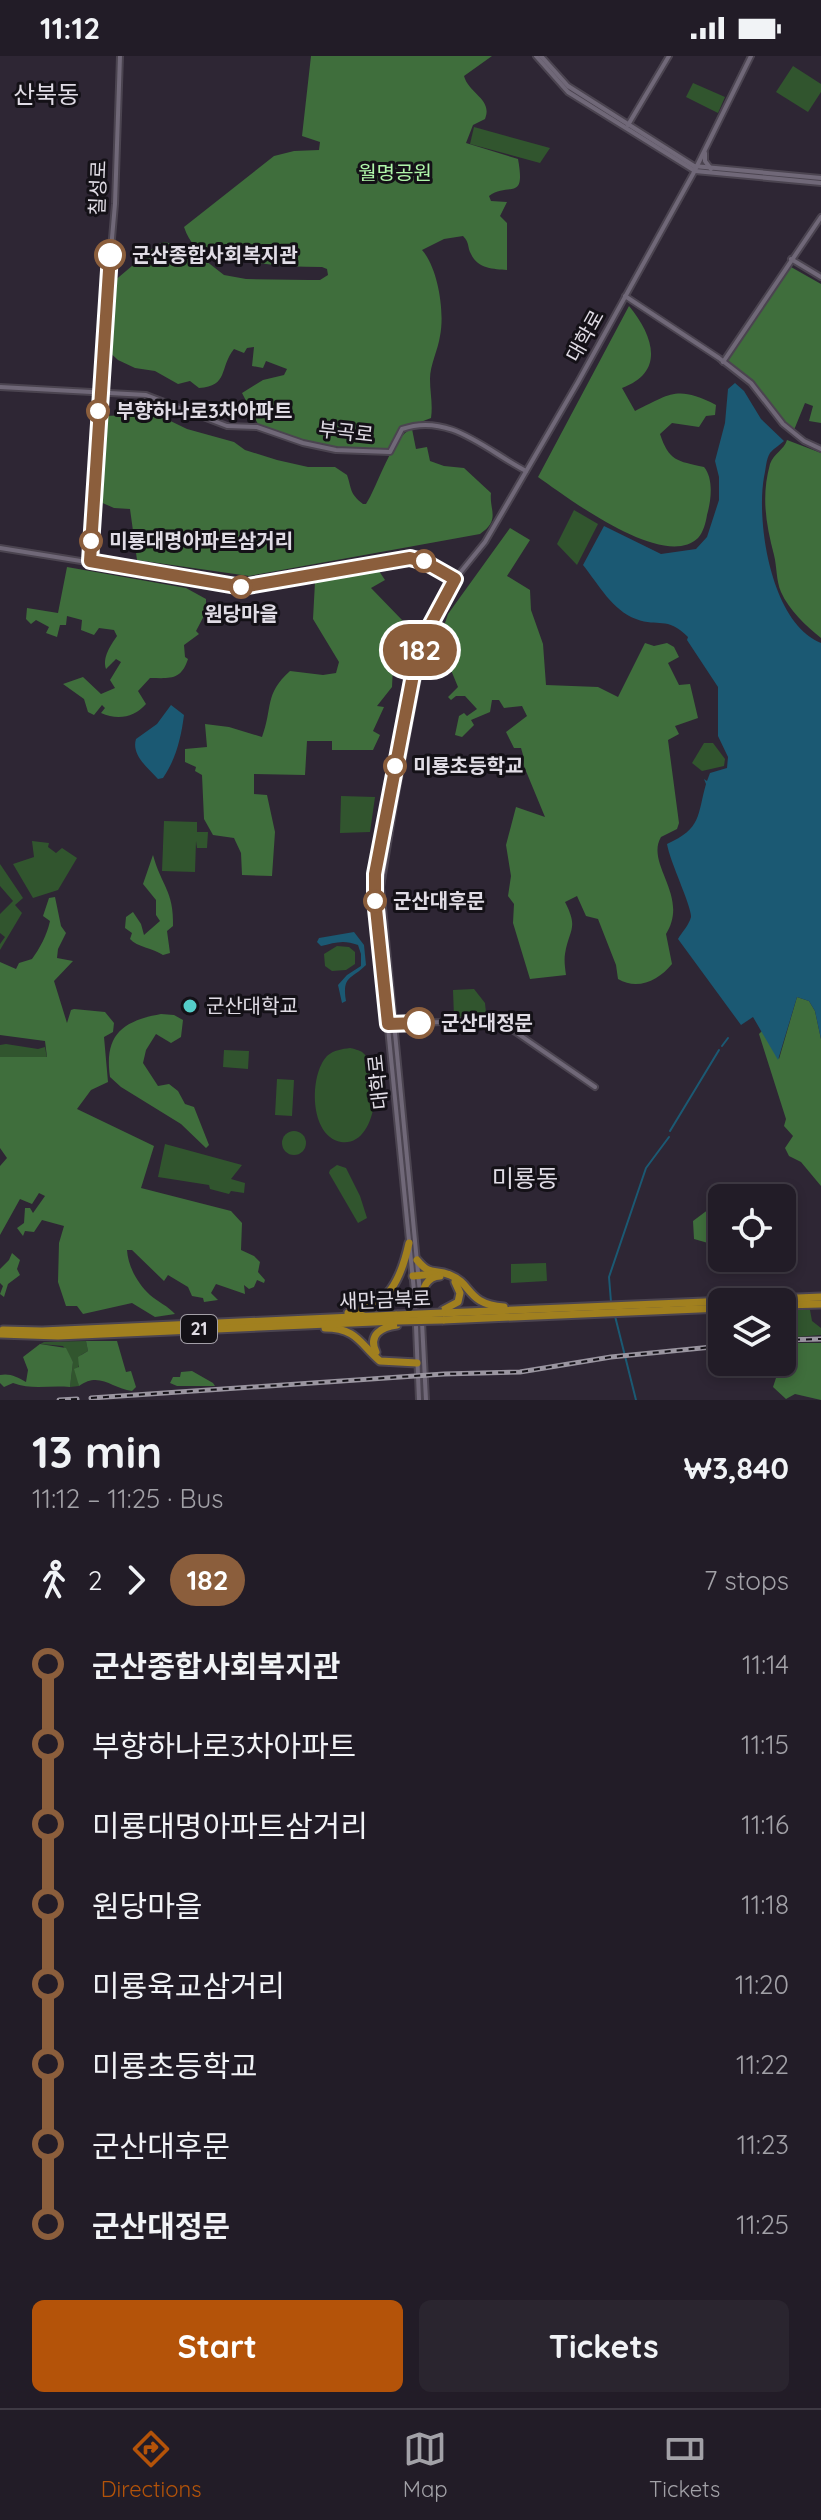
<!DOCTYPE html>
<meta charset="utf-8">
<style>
body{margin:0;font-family:Quicksand,"Noto Sans KR",sans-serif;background:#2a252f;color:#f1f3f6;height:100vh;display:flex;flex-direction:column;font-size:30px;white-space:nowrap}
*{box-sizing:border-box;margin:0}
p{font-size:26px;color:#a2a1a7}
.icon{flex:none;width:44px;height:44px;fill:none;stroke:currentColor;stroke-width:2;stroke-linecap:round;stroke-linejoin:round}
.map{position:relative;height:1344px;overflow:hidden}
.details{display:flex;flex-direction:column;background:#221c27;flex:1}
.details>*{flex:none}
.badge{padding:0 16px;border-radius:26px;font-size:28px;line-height:52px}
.controls{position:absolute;left:708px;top:1128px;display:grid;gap:16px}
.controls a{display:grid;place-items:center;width:88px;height:88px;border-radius:12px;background:#221c27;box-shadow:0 4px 12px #0003,0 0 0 2px #3f3a44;font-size:40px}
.map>.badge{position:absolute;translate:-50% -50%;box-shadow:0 0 0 4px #fff}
.legs{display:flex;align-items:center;gap:12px;height:88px;padding:0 32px;font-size:26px}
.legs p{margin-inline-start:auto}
.overview{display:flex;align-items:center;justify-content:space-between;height:136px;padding:0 32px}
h1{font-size:44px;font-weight:700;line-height:60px}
.button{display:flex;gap:16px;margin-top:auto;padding:16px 32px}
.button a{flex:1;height:92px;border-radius:12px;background:#b45309;color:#fff;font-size:32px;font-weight:700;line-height:92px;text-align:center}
.button a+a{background:#2a252f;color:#f1f3f6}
ul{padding:0 32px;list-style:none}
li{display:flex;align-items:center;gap:28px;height:80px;font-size:30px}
li i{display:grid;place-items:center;width:12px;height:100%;margin:0 10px;background:currentColor}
li i::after{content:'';width:20px;height:20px;margin:-10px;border:6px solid;border-radius:50%;background:#221c27}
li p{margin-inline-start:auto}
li:first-child i{background:linear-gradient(#0000 50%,currentColor 0)}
li:last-child i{background:linear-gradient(currentColor 50%,#0000 0)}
.status{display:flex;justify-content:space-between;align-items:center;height:56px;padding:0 40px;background:#221c27;direction:ltr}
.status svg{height:22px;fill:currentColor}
.tab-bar{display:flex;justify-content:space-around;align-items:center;height:112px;border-top:2px solid #3f3a44;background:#221c27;font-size:22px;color:#a2a1a7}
.tab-bar a{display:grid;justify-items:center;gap:4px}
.tab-bar .selected{color:#b45309}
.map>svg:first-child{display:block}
.green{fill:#31552e}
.forest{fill:#3f6e3c}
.water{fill:#1b5973}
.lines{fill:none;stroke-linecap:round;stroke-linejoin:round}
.stream{stroke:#1b5973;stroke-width:2}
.minor-casing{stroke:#4b4450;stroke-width:8}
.highway-casing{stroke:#4b4450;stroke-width:11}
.minor{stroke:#706878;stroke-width:4}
.highway{stroke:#a1801f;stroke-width:7}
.rail-casing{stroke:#9a95a0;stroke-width:5}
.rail{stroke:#141117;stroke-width:2;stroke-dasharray:6;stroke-linecap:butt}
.highway-bridge-casing{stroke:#4b4450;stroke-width:11;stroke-linecap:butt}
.highway-bridge{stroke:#a1801f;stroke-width:7}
.line-1-casing{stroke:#fff;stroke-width:18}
.line-1{stroke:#8b5e3c;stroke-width:12}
.stop-1-dot{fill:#fff;stroke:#8b5e3c;stroke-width:4}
.poi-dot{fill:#54cdc8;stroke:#141117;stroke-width:3}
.labels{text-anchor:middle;stroke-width:6;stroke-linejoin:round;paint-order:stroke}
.shield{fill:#141117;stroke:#a39fa7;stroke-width:2}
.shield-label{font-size:18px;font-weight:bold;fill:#e0dce5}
.park-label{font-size:20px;fill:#aff5a9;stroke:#141117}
.street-label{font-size:20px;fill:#e0dce5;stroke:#141117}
.stop-label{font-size:20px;font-weight:bold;fill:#e0dce5;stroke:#141117;text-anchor:start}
.poi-label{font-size:20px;fill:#e0dce5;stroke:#141117;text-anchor:start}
.quarter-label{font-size:24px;fill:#e0dce5;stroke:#141117}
</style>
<div class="status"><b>11:12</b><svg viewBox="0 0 49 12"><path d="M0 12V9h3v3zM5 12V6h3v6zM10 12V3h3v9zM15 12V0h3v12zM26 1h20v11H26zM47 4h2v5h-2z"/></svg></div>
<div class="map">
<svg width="821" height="1344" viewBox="0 0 821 1344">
<rect width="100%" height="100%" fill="#2e2634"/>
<g class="green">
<path d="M793,10L821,28V36L808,56L776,36Z"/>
<path d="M693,27L725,41L718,57L686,41Z"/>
<path d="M474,71L550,92L540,107L470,88Z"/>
<path d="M574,454L598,468L577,509L557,488Z"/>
<path d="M704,687H713L725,703L724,710L702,715L692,707Z"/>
<path d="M341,740L375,741L370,776L340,777Z"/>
<path d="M164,765L197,766V776H208L207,792H197L196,785L195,816L162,815Z"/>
<path d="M32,785L49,787L48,791L56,797L62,792L77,802L58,834L33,842L13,808L34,801Z"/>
<path d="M0,808L23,842L15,849L22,857L0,894V888L5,881L0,877V858L13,845L0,830Z"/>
<path d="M337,890L349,891L355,896V908L346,914L332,915L325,910L324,898Z"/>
<path d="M474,933L485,947L486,957L483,960L454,961L453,934Z"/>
<path d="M6,988L38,993L45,991L47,1002L0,1001V989Z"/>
<path d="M350,992C352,992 361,995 362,996C385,1013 378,1092 341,1086C309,1080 309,1019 327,1000C334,994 342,993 350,992Z"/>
<path d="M224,994L249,995L248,1013L223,1011Z"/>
<path d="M277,1023L294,1024L292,1060L275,1059Z"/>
<circle cx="294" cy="1087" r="12"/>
<path d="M165,1088L242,1109L231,1123L245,1127L244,1137L231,1135L229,1138L210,1133L209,1129L158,1121Z"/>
<path d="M337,1109L346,1112L360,1140L367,1162L358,1167L329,1117L330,1114Z"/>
<path d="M546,1207L547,1225L511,1227V1208Z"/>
<path d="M782,1253L810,1254L812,1265L821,1272V1279L782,1282Z"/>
<path d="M86,1285L88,1295L81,1299L77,1318L79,1330L70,1331L73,1306L63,1290L41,1288L35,1291L44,1286Z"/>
</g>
<g class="forest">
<path d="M311,0H492L464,20C469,38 493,43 485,63L473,69L466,87L518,103C526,147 509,125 489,140L491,145L507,146L500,160L507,167V214C494,213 478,213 471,198C467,191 470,187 463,180L444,183L422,194C438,212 445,256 440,280C438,294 430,309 430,323C430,337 433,348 431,362L400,374L386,396C338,393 306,386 260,372L242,337L263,324L284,319L287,313L266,305L263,312L252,310L254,291L247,292L244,297L234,293C219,312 229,330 199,332L190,325L178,328L155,315L135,312L118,304L107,294L113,226L158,188L165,186L192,194L224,219L246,223L309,224H320L328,219L327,213L322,211C300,211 280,210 258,207C227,202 197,209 184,171L274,100L294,95L319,94L320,86L302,80Z"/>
<path d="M791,211L821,228V367L809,365L813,350L805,347L794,374L774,356L754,325L728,306L727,302Z"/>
<path d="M629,250C653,279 666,316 622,332L635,355C670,338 677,329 716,349L715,359L706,360L699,371L672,367L660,378C669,405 677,405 704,411C714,423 711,445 707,459C706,466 703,477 698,482C664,515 568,442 538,421Z"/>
<path d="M145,357H154L187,373L234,386L245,394L277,404L308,411H335L347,419C352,433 349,437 363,448H366C377,432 393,378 412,373L416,393L427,391L430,405L444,410L464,412L491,437C489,454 501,464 480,478L249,520L137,504L130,453L114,452L98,445L101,360L139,359Z"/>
<path d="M787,384L821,397V582C806,570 789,554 781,536C776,524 777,511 774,499C766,468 761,441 770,408C774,397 784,394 787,384Z"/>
<path d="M510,472L530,484L507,520L530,534L531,554L543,588L546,629L598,631L618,641L645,587L654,590L667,587L674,591L679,601L668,607L679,629L690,628L698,662L675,670L679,678L668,684L679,767L677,773L661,781C645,808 690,840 666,878L672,908C659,924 638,935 618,923L616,909L598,863L586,860L577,840L565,846C579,873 569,873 565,898C564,904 565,912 566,919L530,923L513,867L514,848L508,840L511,820L506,789L516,751L545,761L521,703L523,699L521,692H514L506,676L527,660L522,650L504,652L499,644H492L490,656L471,664L474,669L462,681L455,679L459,660L464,657L467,660L477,653L465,640H456L451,644L448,641L458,631L446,602L436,594L448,558Z"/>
<path d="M67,511L186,532L206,543V556L196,575L199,578L184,589L185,601L188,603C181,625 169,622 150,622L138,635L146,648C134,662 117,664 101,657L105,652L102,649L94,659L88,656L84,643L63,628L83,621L101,638L115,632L110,624L121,606L116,603L106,613C102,601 111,589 117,580L114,574L99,572L94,579L81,574L82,564L67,560L66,569H60L57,581L46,577L49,571L36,564L31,568L26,563L27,552L58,557Z"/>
<path d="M379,515L385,524L371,532L403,565L400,589H394L392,631L377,650L384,651L373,675L380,679L373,694H332V685H307L305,719L254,718V738L267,739L275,776L272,820L242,819L241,797L234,782L213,779L204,763L202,719L195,715L196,711L185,706V693L207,691L205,668L229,671L262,681C273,652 264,638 290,615L323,619L336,617L339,606L313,563L315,526Z"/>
<path d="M153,799C161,829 174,835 173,870L167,875L170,897L163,899C153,892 137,891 130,883L132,877L125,872L126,861L133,856L141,868L144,879L160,865L156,859V844L143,828Z"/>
<path d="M55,841L61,870L66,877L58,893L57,902L73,905L54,925L67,967L71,954L74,953L105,956L114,967L113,976L104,981L108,1026L91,1034L77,1053L154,1090L141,1132L231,1155L242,1167L241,1194L254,1200L260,1206L258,1216L265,1224L264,1227L257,1224L254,1231L249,1233L244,1229L245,1238L216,1228L211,1237L218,1244L204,1246L203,1242L192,1240L188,1231L168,1219L164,1225L132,1194H127C128,1210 137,1227 150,1239C158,1246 168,1250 175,1258L155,1261L132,1247L83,1258L77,1250H66L58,1226L59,1187L64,1170L42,1164L34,1176L25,1175L23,1180L17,1172L24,1167L25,1152H30L33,1157L45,1140L39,1137L32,1148L20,1143L0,1179V1110L7,1102L0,1092V1001H47L45,985L0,979V906L16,913L19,907L32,903C40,892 47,879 50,865L43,860L49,842Z"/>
<path d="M797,941L809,945L815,955L821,983V1130L801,1106L789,1100L785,1092L793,1080L784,1070L786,1063L759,978L763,974L779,1003Z"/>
<path d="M161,958L174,959L183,964L181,981L171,987L156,978L146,994L143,1007L158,1030L169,1028L178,1035L185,1048L194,1051L209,1089L206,1092L181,1068L121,1031L110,1021C104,979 122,965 161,958Z"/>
<path d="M761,1126L766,1132L782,1129L788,1136L781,1140L785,1146L783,1157L782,1142H739L737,1138L747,1127Z"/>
<path d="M709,1153L714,1159L722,1155V1191L694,1183L693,1165Z"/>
<path d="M12,1197L20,1204L17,1213L20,1219L8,1228L4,1241L0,1238L3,1230L0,1227V1213L9,1204Z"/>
<path d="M86,1285H117L126,1316L131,1315L136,1331L132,1335C112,1333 100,1315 79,1330L74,1313L79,1311L78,1301L88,1295Z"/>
<path d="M782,1287H821V1344L795,1338L786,1343L773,1331L776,1322L788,1317Z"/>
<path d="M40,1288L66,1292L73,1306L70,1331C49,1329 32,1334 13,1327L4,1331L0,1327V1319C10,1317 17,1321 26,1326L28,1314L23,1301Z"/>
<path d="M192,1315L213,1327L215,1330H177L170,1327L173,1321H180L181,1316Z"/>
</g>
<g class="water">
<path d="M735,327L744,335L761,363L784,385C780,389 774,392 770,397C766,403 766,413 764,421C756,466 771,567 821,587V983L815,955L809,945L797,941L778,1004L753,961L741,969L678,883C682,876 689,869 691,861C692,851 670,806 667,788C702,772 697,760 706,728L704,723L707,725L710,717L727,712L728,701L718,680V631L687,584L688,581C666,559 659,572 636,563C612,554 599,529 583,509L604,470L661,498L696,493L707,481L719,444V421L715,405L725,367L728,333Z"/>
<path d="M171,649L184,659C181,682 176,703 163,722L158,723C148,712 131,699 136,683L157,668Z"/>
<path d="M354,876L364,889L366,909C351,924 342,919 346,945L342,947L338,929L347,919L361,910V898L358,889C343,883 334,887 321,890L317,886L319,882Z"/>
</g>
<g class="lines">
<g class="stream">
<path d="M722,990L728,982"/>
<path d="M670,1075L719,994"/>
<path d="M611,1246L609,1221L646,1112L669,1081"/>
<path d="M615,1260L636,1344"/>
</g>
<g class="minor-casing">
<g id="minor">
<path d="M536,0L568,36L695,115L821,127"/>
<path d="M541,0L568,30L694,110L821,122"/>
<path d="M628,69L669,0"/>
<path d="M705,97V105L711,113"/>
<path d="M791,203L821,221"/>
<path d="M625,240L719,302L751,327L783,368L804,385L821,393"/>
<path d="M723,306L821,161"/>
<path d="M0,331L146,339L227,370L257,371L303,387L336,394L390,396L402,373C449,356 487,395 526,415"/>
<path d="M0,492L242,531L410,502L425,506L455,523"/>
<path d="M90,505L104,273L115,148L120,0"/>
<path d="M394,968L490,964L501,966L595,1031"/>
<path d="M420,1237L381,831L395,744L417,627L431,581V569"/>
<path d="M422,1266L426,1344"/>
<path d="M419,1344L415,1245L374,830L413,619L425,579L442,545L455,523L485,486L578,326L693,118L751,0"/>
</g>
</g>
<g class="highway-casing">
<g id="highway">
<path d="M417,1204C431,1221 434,1212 450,1219C473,1228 466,1248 504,1251"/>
<path d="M413,1220L434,1218"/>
<path d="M421,1245C423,1232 426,1221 440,1220"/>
<path d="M782,1249L821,1248"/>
<path d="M443,1254L458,1246L460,1237L455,1226"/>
<path d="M348,1257C389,1251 401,1223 409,1187"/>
<path d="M442,1257L821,1241"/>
<path d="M443,1264L722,1252"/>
<path d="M325,1272C357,1272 360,1288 380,1305L417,1307"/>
<path d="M3,1274L42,1275L397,1259"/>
<path d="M0,1278L58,1280L397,1265"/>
<path d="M376,1296C368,1279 381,1271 397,1269"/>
</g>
</g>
<use href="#minor" class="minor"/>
<use href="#highway" class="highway"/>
<g class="rail-casing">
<g id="rail">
<path d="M782,1284L821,1283"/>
<path d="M91,1342L444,1318L520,1316L611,1301L722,1290"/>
<path d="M59,1344L77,1343"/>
</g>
</g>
<use href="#rail" class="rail"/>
<g class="highway-bridge-casing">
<g id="highway-bridge">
<path d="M397,1259L442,1257"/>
<path d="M397,1265L443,1264"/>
</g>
</g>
<use href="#highway-bridge" class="highway-bridge"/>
</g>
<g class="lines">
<g class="line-1-casing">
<path id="line-1" d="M110,199L90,505L242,531L410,502L425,506L455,523L425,579L413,619L375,818V843L388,968L419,967"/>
</g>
<use href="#line-1" class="line-1"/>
</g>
<g class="stop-1-dot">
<circle cx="110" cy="199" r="14"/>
<circle cx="98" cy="355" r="10"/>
<circle cx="91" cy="485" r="10"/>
<circle cx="424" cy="505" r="10"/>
<circle cx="241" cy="531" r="10"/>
<circle cx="395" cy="710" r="10"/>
<circle cx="375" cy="845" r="10"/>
<circle cx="419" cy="967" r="14"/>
</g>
<circle class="poi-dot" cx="190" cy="950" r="8"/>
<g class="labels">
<rect class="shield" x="181" y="1259" width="36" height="28" rx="6"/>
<g class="shield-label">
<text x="199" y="1279">21</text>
</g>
<g class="park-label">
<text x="395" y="124">월명공원</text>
</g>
<g class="street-label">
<text transform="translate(98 132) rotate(-88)" y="7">칠성로</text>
<text transform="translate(585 280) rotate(-61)" y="7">대학로</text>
<text transform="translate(346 376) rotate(6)" y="7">부곡로</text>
<text transform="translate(378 1026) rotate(-96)" y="7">대학로</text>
<text transform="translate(385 1244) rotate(-2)" y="7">새만금북로</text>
</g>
<g class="stop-label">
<text x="132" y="206">군산종합사회복지관</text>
<text x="116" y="362">부향하나로3차아파트</text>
<text x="109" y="492">미룡대명아파트삼거리</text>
<text x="241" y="565" text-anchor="middle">원당마을</text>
<text x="413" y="717">미룡초등학교</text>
<text x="393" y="852">군산대후문</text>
<text x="441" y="974">군산대정문</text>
</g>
<g class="poi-label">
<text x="206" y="957">군산대학교</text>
</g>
<g class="quarter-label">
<text x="46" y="47">산북동</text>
<text x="525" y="1131">미룡동</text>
</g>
</g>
</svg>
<div class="controls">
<a><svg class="icon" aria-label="locate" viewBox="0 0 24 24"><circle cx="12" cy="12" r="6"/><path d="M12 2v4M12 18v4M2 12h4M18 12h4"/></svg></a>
<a><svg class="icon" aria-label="layers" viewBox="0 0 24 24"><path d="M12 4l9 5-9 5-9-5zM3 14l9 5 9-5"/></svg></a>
</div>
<b class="badge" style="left:420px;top:594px;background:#8b5e3c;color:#fff">182</b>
</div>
<section class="details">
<div class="overview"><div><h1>13 min</h1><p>11:12 – 11:25 · Bus</p></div><b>₩3,840</b></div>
<div class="legs"><svg class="icon" aria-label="walk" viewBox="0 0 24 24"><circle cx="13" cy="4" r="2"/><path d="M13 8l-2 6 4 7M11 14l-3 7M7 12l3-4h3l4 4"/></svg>2<svg class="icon" aria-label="forward" viewBox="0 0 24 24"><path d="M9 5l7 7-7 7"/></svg><b class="badge" style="background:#8b5e3c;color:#fff">182</b><p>7 stops</p></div>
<ul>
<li><i style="color:#8b5e3c"></i><b>군산종합사회복지관</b><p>11:14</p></li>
<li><i style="color:#8b5e3c"></i><span>부향하나로3차아파트</span><p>11:15</p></li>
<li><i style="color:#8b5e3c"></i><span>미룡대명아파트삼거리</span><p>11:16</p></li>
<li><i style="color:#8b5e3c"></i><span>원당마을</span><p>11:18</p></li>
<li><i style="color:#8b5e3c"></i><span>미룡육교삼거리</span><p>11:20</p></li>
<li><i style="color:#8b5e3c"></i><span>미룡초등학교</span><p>11:22</p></li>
<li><i style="color:#8b5e3c"></i><span>군산대후문</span><p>11:23</p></li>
<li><i style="color:#8b5e3c"></i><b>군산대정문</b><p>11:25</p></li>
</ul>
<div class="button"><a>Start</a><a>Tickets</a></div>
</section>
<nav class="tab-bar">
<a class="selected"><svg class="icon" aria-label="directions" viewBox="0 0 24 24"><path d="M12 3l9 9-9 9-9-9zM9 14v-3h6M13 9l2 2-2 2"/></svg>Directions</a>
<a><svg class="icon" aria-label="map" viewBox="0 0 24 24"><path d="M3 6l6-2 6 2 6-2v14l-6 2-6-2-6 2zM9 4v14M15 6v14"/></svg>Map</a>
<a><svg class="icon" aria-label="tickets" viewBox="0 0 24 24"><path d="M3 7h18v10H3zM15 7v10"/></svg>Tickets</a>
</nav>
